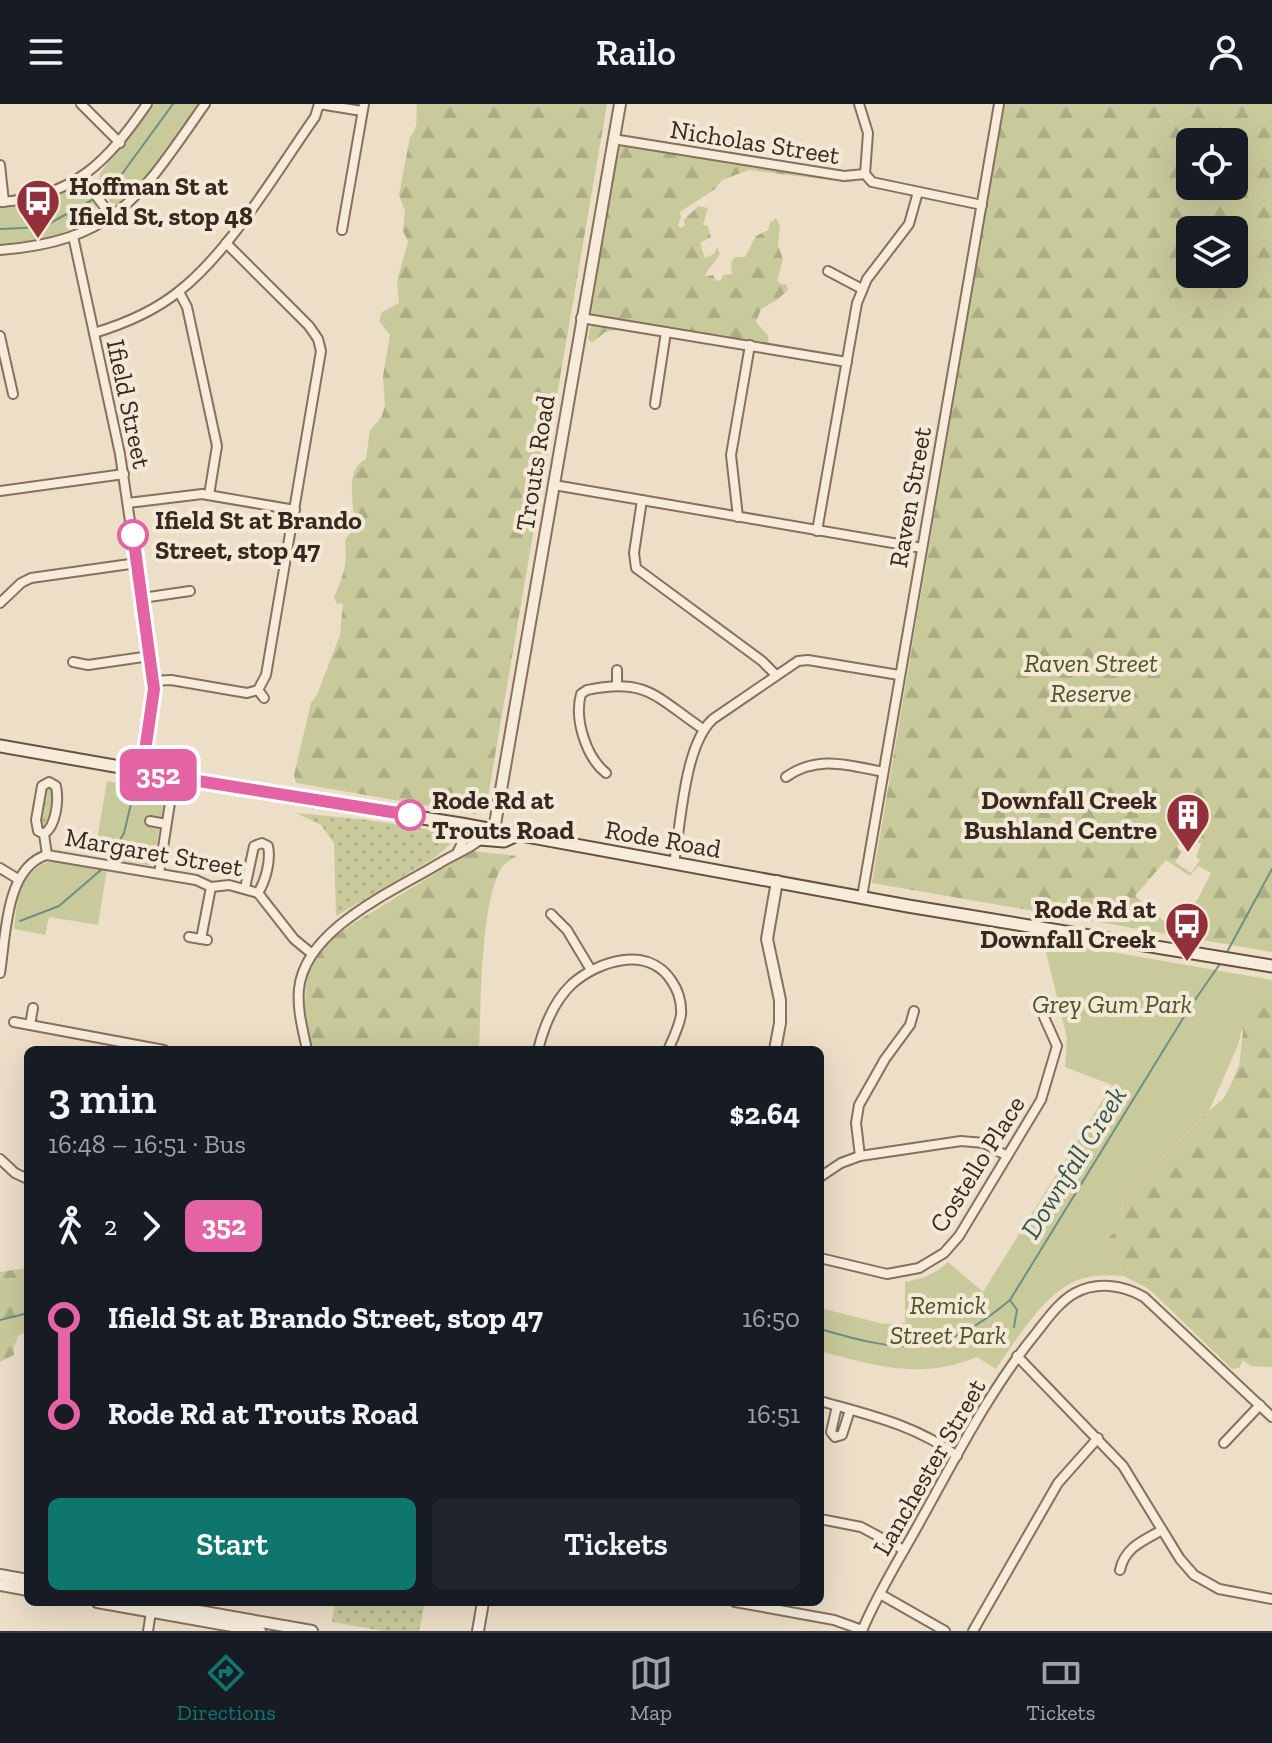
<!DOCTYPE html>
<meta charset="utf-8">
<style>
body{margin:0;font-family:"Zilla Slab",serif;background:#20242c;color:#f1f3f6;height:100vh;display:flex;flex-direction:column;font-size:30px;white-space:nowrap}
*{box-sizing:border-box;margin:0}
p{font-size:26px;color:#9ea1a6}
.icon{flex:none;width:44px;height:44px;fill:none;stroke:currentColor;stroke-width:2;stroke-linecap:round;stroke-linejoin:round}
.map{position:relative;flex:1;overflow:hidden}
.side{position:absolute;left:24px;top:942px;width:800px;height:560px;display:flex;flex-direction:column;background:#171b24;border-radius:12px;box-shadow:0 8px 32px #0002}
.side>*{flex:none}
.badge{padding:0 16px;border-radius:12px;font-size:28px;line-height:52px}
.buttons{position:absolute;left:1176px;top:24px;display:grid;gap:16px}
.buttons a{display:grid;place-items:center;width:72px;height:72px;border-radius:12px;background:#171b24;box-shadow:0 8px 32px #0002;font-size:40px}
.map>.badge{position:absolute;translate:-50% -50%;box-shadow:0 0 0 4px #fff}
.legs{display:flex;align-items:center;gap:12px;height:88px;padding:0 24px;font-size:26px}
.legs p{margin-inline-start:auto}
.head{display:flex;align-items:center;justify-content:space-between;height:136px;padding:0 24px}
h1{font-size:44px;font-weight:600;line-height:60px}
.primary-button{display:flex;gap:16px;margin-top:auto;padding:16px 24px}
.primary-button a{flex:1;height:92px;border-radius:12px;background:#0f766e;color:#fff;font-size:32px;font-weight:600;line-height:92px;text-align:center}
.primary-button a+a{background:#20242c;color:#f1f3f6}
ul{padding:0 24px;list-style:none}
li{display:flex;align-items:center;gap:28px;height:96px;font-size:30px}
li i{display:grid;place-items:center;width:12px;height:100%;margin:0 10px;background:currentColor}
li i::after{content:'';width:20px;height:20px;margin:-10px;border:6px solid;border-radius:50%;background:#171b24}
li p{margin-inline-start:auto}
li:first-child i{background:linear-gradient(#0000 50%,currentColor 0)}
li:last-child i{background:linear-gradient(currentColor 50%,#0000 0)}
header{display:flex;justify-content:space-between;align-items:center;height:104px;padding:0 24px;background:#171b24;font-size:36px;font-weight:600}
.tab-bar{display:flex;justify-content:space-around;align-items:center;height:112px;border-top:2px solid #363941;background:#171b24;font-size:22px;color:#9ea1a6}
.tab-bar a{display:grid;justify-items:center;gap:4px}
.tab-bar .active{color:#0f766e}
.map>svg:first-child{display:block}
.grass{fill:url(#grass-dots)}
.forest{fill:url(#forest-firs);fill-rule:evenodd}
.green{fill:#c9ca9b}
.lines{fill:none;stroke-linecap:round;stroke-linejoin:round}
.stream{stroke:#6f8f84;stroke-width:2}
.minor-casing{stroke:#87705d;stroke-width:12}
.tertiary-casing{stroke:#87705d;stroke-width:14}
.secondary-casing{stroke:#695140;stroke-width:15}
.minor{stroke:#f7ecda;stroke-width:8}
.tertiary{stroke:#f7ecda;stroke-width:10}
.secondary{stroke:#f7ecda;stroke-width:11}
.line-1-casing{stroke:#fff;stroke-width:18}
.line-1{stroke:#e463a4;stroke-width:12}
.stop-1-dot{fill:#fff;stroke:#e463a4;stroke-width:4}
.labels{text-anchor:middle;stroke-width:8;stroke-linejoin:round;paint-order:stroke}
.street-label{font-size:26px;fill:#382920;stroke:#f4e9d6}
.poi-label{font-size:26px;font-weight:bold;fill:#382920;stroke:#f4e9d6;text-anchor:end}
.stop-label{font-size:26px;font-weight:bold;fill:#382920;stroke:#f4e9d6;text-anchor:start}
.park-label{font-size:26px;font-style:italic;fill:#4d5428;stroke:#f4e9d6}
.water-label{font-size:28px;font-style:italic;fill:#305751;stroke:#f4e9d6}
</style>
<header><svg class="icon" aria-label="menu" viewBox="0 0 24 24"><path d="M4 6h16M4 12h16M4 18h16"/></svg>Railo<svg class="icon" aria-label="person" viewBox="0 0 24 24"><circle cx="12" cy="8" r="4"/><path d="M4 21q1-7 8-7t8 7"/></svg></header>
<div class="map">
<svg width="1272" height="1527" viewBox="0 0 1272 1527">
<defs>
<pattern id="grass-dots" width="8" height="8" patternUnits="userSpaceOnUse" patternTransform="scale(2)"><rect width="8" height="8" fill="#c9ca9b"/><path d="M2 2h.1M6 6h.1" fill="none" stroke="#adae85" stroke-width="1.8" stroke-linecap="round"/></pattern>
<pattern id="forest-firs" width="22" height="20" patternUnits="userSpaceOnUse" patternTransform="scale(2)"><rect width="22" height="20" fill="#c9ca9b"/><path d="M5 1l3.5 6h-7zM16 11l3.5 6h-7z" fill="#adae85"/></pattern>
</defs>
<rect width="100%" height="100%" fill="#ecdec7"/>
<g class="grass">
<path d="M46,682L51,683L55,690V695L52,696L47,725L41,726L39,707H42L45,690L43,688Z"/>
<path d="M296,709L368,716L450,729L453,730L452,738L436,753L336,812L334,739L321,721Z"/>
<path d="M335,1498H425L419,1527H384L332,1518Z"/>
</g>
<g class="forest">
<path d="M417,0H607L486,704L476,710L296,679L294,671L311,599L317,591L340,531L343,499L337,500L334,493C340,480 346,465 346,450C346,448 345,439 345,437C347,431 353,428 354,421C355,401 343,366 366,355L370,326L381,314L385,302L383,272L390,231L379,217L382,208L399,199L397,177L408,138L403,127L405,107L399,91L410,33C420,21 415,14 417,0Z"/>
<path d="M1004,0H1272V848L872,779ZM1190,38H1234V82H1190ZM1190,126H1234V170H1190ZM1184,731L1201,740L1196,753L1200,756L1191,769L1175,758L1182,747L1177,744ZM1166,756L1190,772L1198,762L1211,769L1198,795L1172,824L1135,792Z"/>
<path d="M622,40L640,45L698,51L861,80L749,66L722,76L715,85L680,108L681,113L678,121L681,124L685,122L684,116L698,102L708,104L703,121L708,122L711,133L700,139L705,154L714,150L717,144L720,149C716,159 708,163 705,172L713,171L716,177L721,176L723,171L732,170L731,159L734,154L745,153L756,132L768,126L770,119L776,114L780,122L778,141L783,155L777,177L781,180H786L788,186L777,196L761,205L756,218L768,232L769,239L620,217L616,226L605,228L592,239L588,235L590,224L594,220L587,200L613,56Z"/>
<path d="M472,747L517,752C512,755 506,758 502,763C480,797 481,903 479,946H312L305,913V896L307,871L318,850L332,835L354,819Z"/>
<path d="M1255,873L1272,876V1263L1251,1262L1243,1256L1239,1264L1232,1265L1149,1185L1124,1172L1109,1133L1123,1119L1122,1096L1209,1007L1225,993L1239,962L1243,927L1239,917L1246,880Z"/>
<path d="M28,1164V1227L18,1232L14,1243V1251L0,1258V1168Z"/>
</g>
<g class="green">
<path d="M154,0H200L138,88L121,101L111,99L99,83L100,69Z"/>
<path d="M74,86L86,89L96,103L92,116L43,137L0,141V104L33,99Z"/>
<path d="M107,677L166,687L153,759L148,761L117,756L95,748Z"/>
<path d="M51,757L107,765L98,821L49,813L45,831L14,825C17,797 19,766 51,757Z"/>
<path d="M1043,836L1255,873L1238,941L1209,1007L1122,1096L1123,1119L1109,1133L1124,1172C1109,1171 1096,1170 1081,1175C1047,1185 1015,1237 996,1265L977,1253C923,1276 874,1262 820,1247V1204L884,1220L905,1219V1178C923,1175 935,1170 948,1158L983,1188L1112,981L1065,963L1067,934Z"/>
</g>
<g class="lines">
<g class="stream">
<path d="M103,89L119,74L173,0"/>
<path d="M0,125L43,123L92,96"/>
<path d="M109,755L124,729L135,683"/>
<path d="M20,817L59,802L102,765"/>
<path d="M1227,848L1272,765"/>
<path d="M1010,1196L1017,1206L1014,1223"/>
<path d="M0,1216L28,1209"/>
<path d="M820,1225C903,1249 940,1255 1010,1196L1190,903L1222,857"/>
</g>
<g class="minor-casing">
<g id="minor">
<path d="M81,0L120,39"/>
<path d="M859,0L868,29L865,70"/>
<path d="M613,35L844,72L865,70"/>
<path d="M0,61L4,98"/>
<path d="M865,70L872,78L982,101"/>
<path d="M82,73L112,113"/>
<path d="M0,98C74,93 107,58 147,0"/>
<path d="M342,126L364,0"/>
<path d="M73,132L120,350L150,552L153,605L142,668"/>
<path d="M226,139L309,222L318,235L321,247L266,571L258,586L264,594"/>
<path d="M0,146C118,137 143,88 205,0"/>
<path d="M828,167L862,185"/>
<path d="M179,188L187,203L217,342L209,391"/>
<path d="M581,214L847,258"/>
<path d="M94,229C124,220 153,208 178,188C230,148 276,68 315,13L319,0L362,7"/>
<path d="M0,232L13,290"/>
<path d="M655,300L666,228"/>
<path d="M554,381L922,444"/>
<path d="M0,387L124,370"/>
<path d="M642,396L634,449L636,464L762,557L776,571"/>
<path d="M128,399L202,390L295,406"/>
<path d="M738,413L731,351L750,241"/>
<path d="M817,427L857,199L867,175L909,120L918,88"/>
<path d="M142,494L190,487"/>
<path d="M0,499L21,479L31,474L137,459"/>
<path d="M73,558L88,561L150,552"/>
<path d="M617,566V582"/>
<path d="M153,577L171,576L247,589L258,586"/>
<path d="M606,669C586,653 574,615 581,590L587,586C647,573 657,594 703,625"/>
<path d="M786,673C817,651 848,661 883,668"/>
<path d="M150,717L166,720"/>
<path d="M44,730C56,722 59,697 56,682L49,678L42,682L36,716L38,727L44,730L47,751"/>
<path d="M458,747L464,735L461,720"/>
<path d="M674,759C681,720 684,641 713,615L798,557L808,556L899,571"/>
<path d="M0,764L18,775"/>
<path d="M159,769L170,699"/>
<path d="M245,784L254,742L262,739L268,742C271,756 266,776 258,789"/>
<path d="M862,793L999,0"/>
<path d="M551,810L567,826L591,866"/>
<path d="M189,833L207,836"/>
<path d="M201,835L211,783"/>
<path d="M0,869C6,833 5,763 47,751L196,776L211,783L229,781L258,789L294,835L311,849"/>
<path d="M14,918L30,921L33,904"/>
<path d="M30,921L164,946"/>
<path d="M307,946C303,926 297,906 299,885C305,825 392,788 440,759C454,750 470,745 482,734"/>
<path d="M538,946C544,922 554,897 572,880C598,857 647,841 671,876C678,886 682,898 681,911C679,923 673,935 668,946"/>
<path d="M860,1052L856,1019L859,1001L885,955L910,921L914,907"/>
<path d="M0,1055L15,1069L28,1075"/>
<path d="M820,1073L841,1059L860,1052L961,1037L984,1039L1007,1052"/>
<path d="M820,1154L887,1170L919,1164L944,1149L959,1132L1041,996L1057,942L1044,913"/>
<path d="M1017,1252L1123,1362L1180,1455L1194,1471L1219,1485L1272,1495"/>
<path d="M820,1297C869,1311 916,1321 957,1352"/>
<path d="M837,1302L831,1328L835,1333L842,1331L850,1306"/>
<path d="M1224,1339L1260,1301"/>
<path d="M820,1415L861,1423L904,1446"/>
<path d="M1120,1466C1125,1443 1143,1437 1162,1426"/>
<path d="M880,1490L945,1527"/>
<path d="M735,1498L834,1516L862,1526"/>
<path d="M148,1527L151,1508"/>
<path d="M862,1527C878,1488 902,1451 922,1414C957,1351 991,1284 1037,1228C1048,1214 1059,1198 1075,1189C1097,1177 1123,1181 1144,1193L1272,1313"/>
<path d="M973,1527L1058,1379L1098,1334"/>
</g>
</g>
<g class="tertiary-casing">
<g id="tertiary">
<path d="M494,726L620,0"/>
<path d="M775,946L780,919V896L767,835L777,777"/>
<path d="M0,1471L28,1476"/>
<path d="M0,1481L28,1486"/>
<path d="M97,1498L260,1527"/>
<path d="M148,1498L312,1527"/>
<path d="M478,1527L483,1498"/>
</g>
</g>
<g class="secondary-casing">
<g id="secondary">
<path d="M0,642L309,696L461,720L908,802L1272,862"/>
<path d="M480,735L504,737L517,731"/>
</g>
</g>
<use href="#minor" class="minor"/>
<use href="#tertiary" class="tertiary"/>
<use href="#secondary" class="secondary"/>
</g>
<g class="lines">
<g class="line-1-casing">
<path id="line-1" d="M133,431L154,585L142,668L410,711"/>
</g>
<use href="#line-1" class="line-1"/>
</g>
<defs>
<g id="bus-pin" transform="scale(2.3)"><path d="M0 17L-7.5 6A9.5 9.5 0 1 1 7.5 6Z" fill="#93303a" stroke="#f4e9d6"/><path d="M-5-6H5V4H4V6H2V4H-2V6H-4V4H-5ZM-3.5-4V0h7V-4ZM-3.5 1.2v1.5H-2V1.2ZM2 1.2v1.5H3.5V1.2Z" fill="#fff"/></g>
<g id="building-pin" transform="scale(2.3)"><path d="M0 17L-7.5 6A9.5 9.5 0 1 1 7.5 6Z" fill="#93303a" stroke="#f4e9d6"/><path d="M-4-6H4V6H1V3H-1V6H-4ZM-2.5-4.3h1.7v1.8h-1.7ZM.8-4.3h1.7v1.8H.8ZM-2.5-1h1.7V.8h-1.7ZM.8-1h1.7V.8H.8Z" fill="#fff"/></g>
</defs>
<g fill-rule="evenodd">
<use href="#bus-pin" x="38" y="97"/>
<use href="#building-pin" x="1188" y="711"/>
<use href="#bus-pin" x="1187" y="820"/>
</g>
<g class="stop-1-dot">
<circle cx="133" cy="431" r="14"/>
<circle cx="410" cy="711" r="14"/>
</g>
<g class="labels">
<g class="street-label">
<text transform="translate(755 38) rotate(9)" y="9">Nicholas Street</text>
<text transform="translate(129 300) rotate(78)" y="9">Ifield Street</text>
<text transform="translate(535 359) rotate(-81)" y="9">Trouts Road</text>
<text transform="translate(910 393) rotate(-80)" y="9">Raven Street</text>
<text transform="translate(663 735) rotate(10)" y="9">Rode Road</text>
<text transform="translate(154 748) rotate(10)" y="9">Margaret Street</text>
<text transform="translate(977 1060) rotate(-58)" y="9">Costello Place</text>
<text transform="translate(929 1363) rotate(-60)" y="9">Lanchester Street</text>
</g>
<g class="poi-label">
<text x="69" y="91" text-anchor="start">Hoffman St at<tspan x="69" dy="30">Ifield St, stop 48</tspan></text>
<text x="1157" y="705">Downfall Creek<tspan x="1157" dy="30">Bushland Centre</tspan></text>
<text x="1156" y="814">Rode Rd at<tspan x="1156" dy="30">Downfall Creek</tspan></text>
</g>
<g class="stop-label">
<text x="155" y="425">Ifield St at Brando<tspan x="155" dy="30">Street, stop 47</tspan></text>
<text x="432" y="705">Rode Rd at<tspan x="432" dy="30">Trouts Road</tspan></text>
</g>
<g class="park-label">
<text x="1091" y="568">Raven Street<tspan x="1091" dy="30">Reserve</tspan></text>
<text x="1112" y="909">Grey Gum Park</text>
<text x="948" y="1210">Remick<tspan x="948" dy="30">Street Park</tspan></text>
</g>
<g class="water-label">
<text transform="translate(1073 1058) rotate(-58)" y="10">Downfall Creek</text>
</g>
</g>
</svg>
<div class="buttons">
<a><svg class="icon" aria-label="locate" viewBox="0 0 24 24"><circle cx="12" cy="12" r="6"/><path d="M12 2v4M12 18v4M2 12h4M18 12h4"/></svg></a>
<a><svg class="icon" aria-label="layers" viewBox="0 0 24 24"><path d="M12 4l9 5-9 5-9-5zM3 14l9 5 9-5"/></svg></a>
</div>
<b class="badge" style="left:158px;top:671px;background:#e463a4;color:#fff">352</b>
<section class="side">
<div class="head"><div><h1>3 min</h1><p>16:48 – 16:51 · Bus</p></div><b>$2.64</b></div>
<div class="legs"><svg class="icon" aria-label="walk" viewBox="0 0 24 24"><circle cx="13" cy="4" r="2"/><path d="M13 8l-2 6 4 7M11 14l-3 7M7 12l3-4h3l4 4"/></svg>2<svg class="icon" aria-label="forward" viewBox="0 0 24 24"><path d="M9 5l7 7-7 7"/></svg><b class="badge" style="background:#e463a4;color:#fff">352</b></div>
<ul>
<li><i style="color:#e463a4"></i><b>Ifield St at Brando Street, stop 47</b><p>16:50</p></li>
<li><i style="color:#e463a4"></i><b>Rode Rd at Trouts Road</b><p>16:51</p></li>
</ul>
<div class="primary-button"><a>Start</a><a>Tickets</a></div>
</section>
</div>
<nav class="tab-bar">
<a class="active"><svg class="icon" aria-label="directions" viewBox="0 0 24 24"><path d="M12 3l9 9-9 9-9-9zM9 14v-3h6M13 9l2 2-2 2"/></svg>Directions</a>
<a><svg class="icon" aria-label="map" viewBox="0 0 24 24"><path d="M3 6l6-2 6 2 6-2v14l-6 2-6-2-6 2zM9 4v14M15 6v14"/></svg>Map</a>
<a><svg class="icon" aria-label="tickets" viewBox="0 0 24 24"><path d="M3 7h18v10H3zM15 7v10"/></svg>Tickets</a>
</nav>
